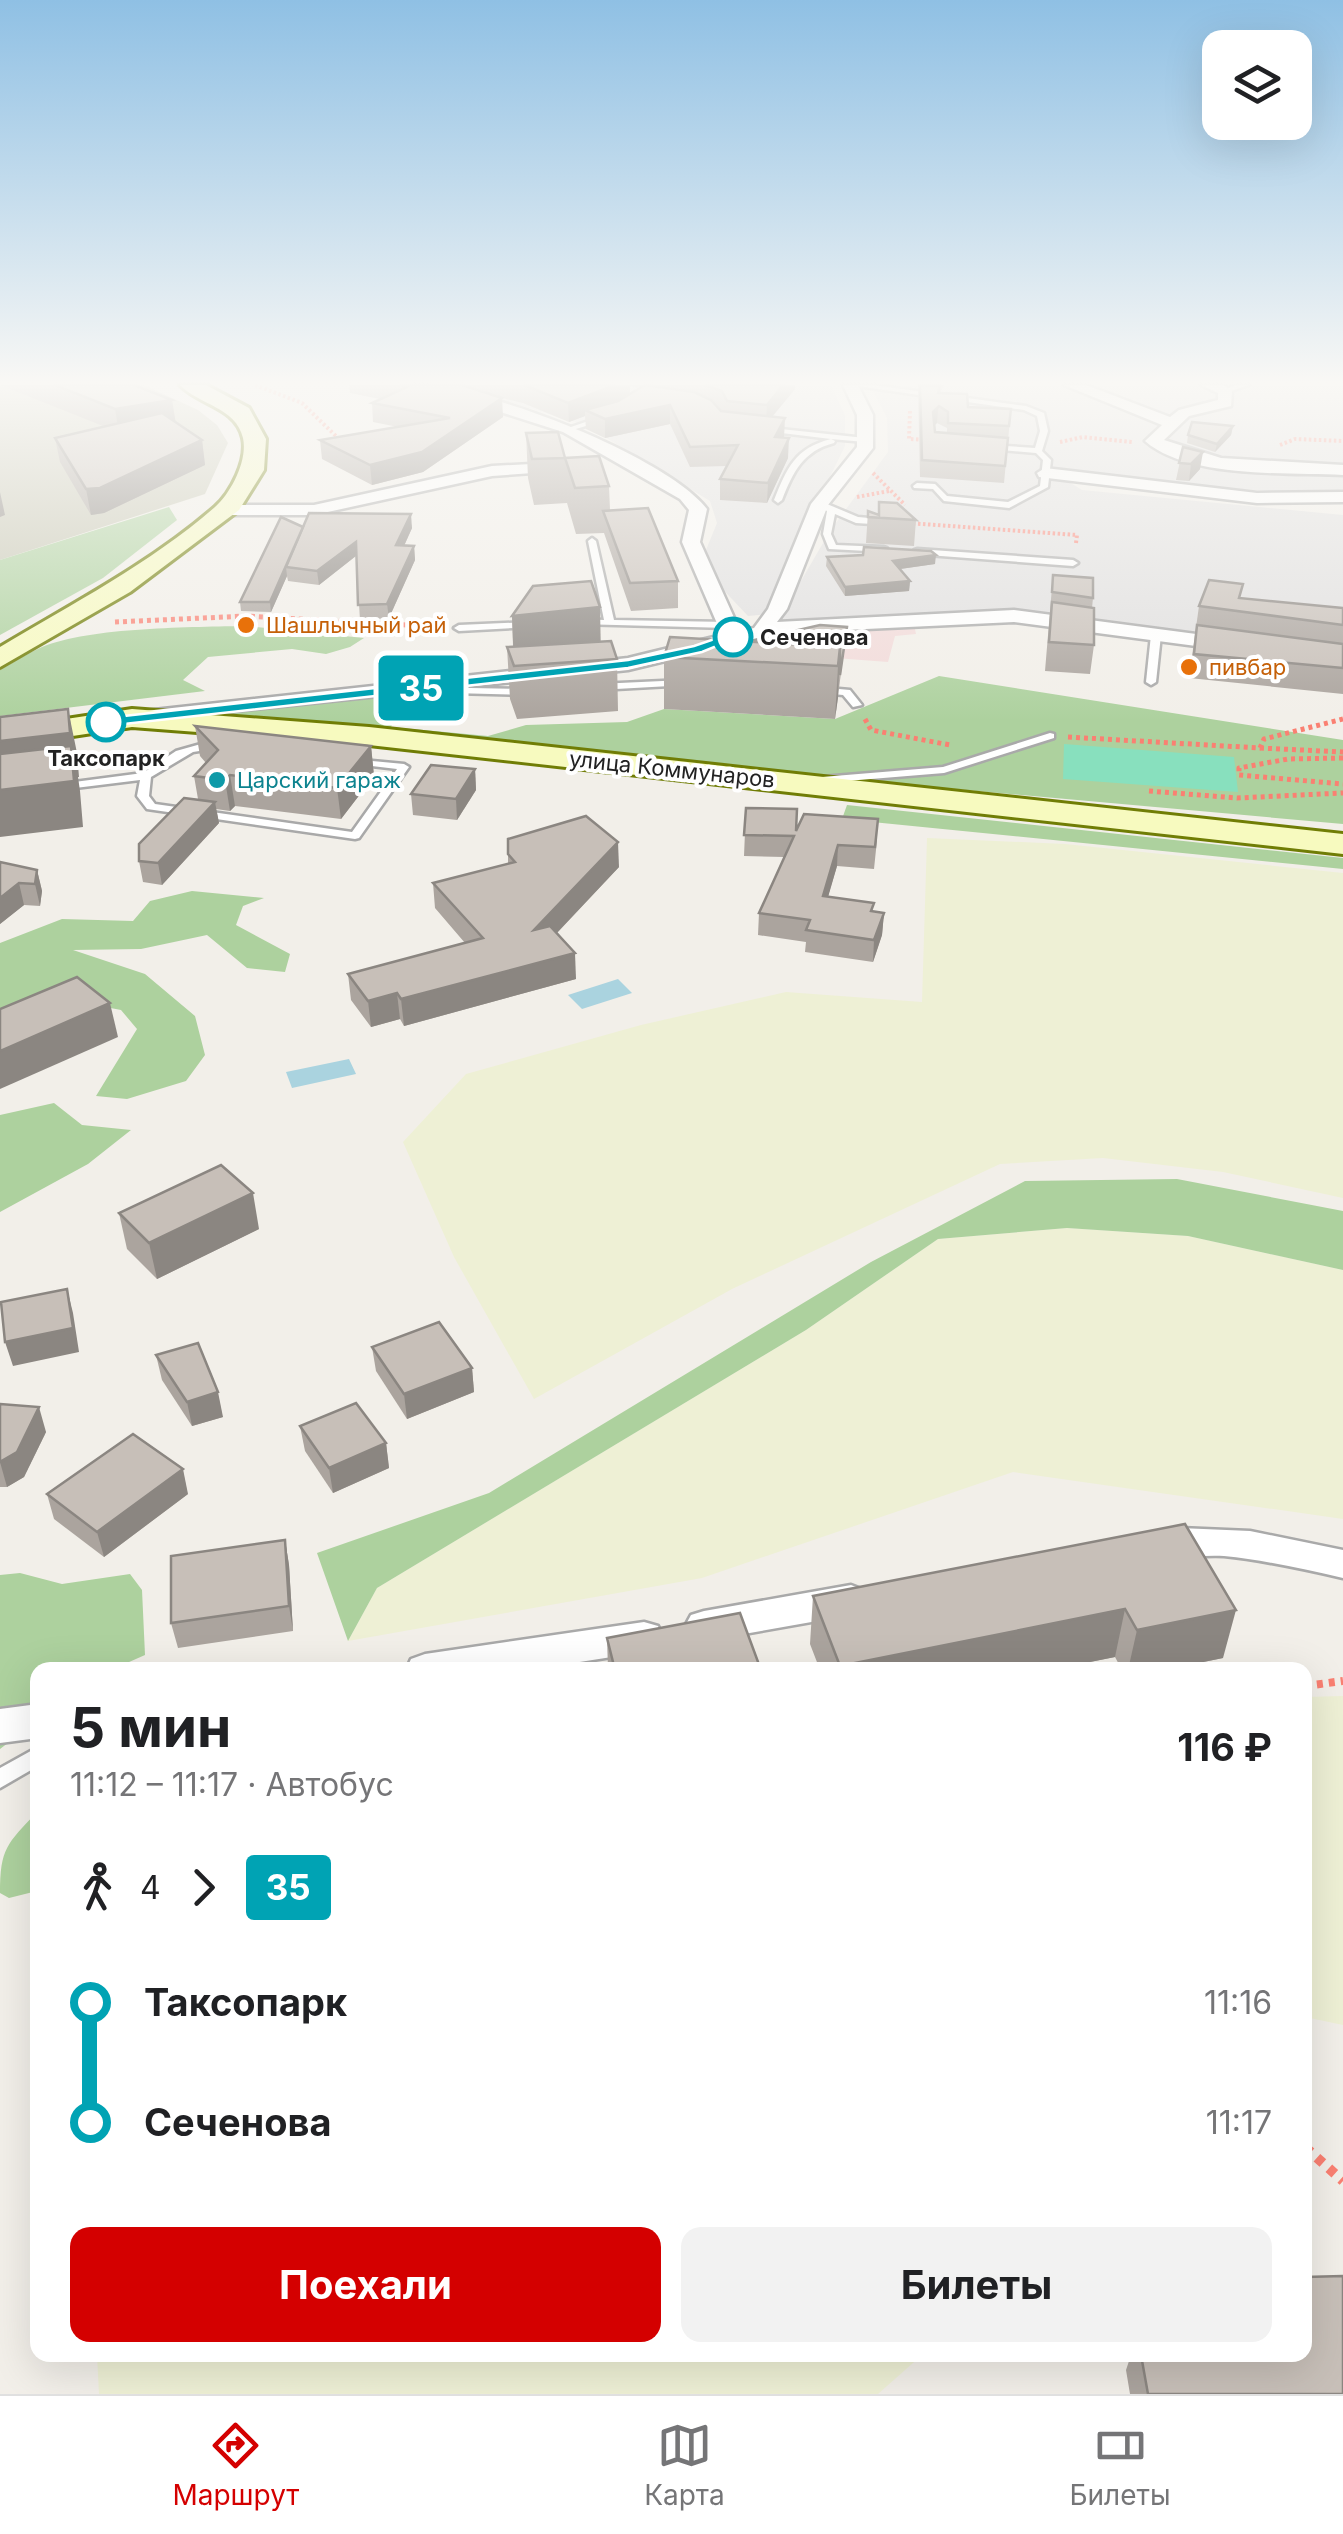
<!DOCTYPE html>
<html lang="ru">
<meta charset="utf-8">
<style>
body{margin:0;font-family:Inter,sans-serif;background:#f2f2f2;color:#202124;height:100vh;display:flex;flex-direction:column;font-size:38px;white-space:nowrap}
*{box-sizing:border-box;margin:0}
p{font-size:32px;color:#757577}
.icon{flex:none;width:55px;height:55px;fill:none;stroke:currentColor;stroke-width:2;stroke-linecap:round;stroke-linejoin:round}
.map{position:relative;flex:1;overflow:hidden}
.panel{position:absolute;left:30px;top:1662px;width:1282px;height:700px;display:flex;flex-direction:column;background:#fff;border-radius:20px;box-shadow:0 10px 40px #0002}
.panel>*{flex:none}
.badge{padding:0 20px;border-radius:8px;font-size:35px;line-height:65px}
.fabs{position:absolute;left:1202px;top:30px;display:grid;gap:20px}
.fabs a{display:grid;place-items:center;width:110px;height:110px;border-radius:20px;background:#fff;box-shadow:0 10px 40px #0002;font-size:50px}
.map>.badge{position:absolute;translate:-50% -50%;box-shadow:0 0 0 5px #fff}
.legs{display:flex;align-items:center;gap:15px;height:110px;padding:0 40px;font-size:32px}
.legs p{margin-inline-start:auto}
.head{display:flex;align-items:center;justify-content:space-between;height:170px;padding:0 40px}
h1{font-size:55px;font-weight:700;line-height:75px}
.action{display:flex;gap:20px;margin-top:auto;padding:20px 40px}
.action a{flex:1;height:115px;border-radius:20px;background:#d40000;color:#fff;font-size:40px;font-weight:700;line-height:115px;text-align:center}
.action a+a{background:#f2f2f2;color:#202124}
ul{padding:0 40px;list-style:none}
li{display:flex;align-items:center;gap:35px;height:120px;font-size:38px}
li i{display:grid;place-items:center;width:15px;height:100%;margin:0 12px;background:currentColor}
li i::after{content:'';width:25px;height:25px;margin:-12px;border:8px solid;border-radius:50%;background:#fff}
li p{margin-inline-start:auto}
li:first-child i{background:linear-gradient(#0000 50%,currentColor 0)}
li:last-child i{background:linear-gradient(currentColor 50%,#0000 0)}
.tab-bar{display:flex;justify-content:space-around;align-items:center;height:140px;border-top:2px solid #e0e0e0;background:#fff;font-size:28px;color:#757577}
.tab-bar a{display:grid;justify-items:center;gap:5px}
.tab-bar .selected{color:#d40000}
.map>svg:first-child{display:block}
.residential{fill:#e0dfdf}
.commercial{fill:#f2dad9}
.construction{fill:#c7c7b4}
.farmland{fill:#eef0d5}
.forest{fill:#add19e}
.pitch{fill:#88e0be}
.water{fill:#aad3df}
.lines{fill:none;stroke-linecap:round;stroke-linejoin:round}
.service-casing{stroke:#a9a9a9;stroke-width:5}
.minor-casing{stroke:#a9a9a9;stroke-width:5}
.secondary-casing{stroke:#707d05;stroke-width:6}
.path-far3{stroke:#fa8072;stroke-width:4;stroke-dasharray:2.5 2.5;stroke-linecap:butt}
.path-far2{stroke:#fa8072;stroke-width:5;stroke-dasharray:4 4;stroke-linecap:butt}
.path-far1{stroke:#fa8072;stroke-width:8;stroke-dasharray:6 6;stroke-linecap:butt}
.path{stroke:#fa8072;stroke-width:10;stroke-dasharray:8 8;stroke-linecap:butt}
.service{fill:#fff;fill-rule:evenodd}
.minor{fill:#fff;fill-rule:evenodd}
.secondary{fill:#f7fabf;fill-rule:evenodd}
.wall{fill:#aba49e;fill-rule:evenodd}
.shaded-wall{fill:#8b8681}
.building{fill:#c7bfb8;stroke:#8b8681;stroke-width:2.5}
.line-1{fill:#00a3b4;stroke:#fff;stroke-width:2.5}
.food-dot{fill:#e8710a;stroke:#fff;stroke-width:4}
.stop-1-dot{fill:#fff;stroke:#00a3b4;stroke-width:5}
.culture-dot{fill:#0f9aa8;stroke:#fff;stroke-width:4}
.labels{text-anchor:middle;stroke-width:8;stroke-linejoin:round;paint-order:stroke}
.far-food-label{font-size:22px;fill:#c56008;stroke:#fff;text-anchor:start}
.far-stop-label{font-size:22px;font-weight:bold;fill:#222;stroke:#fff;text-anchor:start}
.far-street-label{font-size:22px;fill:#222;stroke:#fff}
.far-culture-label{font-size:22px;fill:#0d838f;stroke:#fff;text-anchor:start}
</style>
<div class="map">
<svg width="1343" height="2394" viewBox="0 0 1343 2394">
<rect width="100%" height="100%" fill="#f2efe9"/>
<g class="residential">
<path d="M452,385H831L845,415V446L798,542L770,614L748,616L714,580L706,550L717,523L710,501L585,425Z"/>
<path d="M870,385H1343V492L1303,494L1083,476L1069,482L1082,490L1343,515V659L1017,610L776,624L830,531L888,452L887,418Z"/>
</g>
<path class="commercial" d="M914,624L916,634L895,636L888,662L822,657L773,644L784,629Z"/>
<path class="construction" d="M0,385H144L198,410L217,425L228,443L205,494L0,560Z"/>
<g class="farmland">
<path d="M927,838L1065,844L1343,873V1198L1223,1172L1103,1158L1000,1164L732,1289L534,1399L454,1257L403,1142L466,1074L641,1025L786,992L922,1002Z"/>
<path d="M1067,1228L1188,1236L1343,1270V1519L1013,1472L702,1578L348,1641L377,1588L806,1330L938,1239Z"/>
<path d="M1343,1696V2025L1305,2017V1697Z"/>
<path d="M97,2355H922L878,2394H99Z"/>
</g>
<g class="forest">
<path d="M169,507L177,520L103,578L0,635V560Z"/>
<path d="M247,626L364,638L350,647L326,654L292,649L208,657L183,680L205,691L0,716V670C14,662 28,653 42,647C90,627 194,627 247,626Z"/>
<path d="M939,676L1343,740V824L369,736L132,718L409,689L391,727L488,736L526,725L627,722L664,709L835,719Z"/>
<path d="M847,805L1343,858V869L842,819Z"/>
<path d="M192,891L264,898L243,906L236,925L290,954L285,972L247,968L207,935L141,949L73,950L145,974L195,1016L205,1055L186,1081L127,1099L96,1096L137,1029L121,1010L95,1005L0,1041V943L62,919L133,921L150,901Z"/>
<path d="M54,1103L82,1125L131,1130L88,1164L0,1212V1115Z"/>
<path d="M1177,1179L1343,1211V1270L1188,1236L1067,1228L938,1239L806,1330L377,1588L348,1641L317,1553L489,1493L871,1262L1025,1181Z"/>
<path d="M20,1573L62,1584L130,1574L142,1590L145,1655L111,1670H38L37,1721L0,1749V1575Z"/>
<path d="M37,1812V1891L9,1898L0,1893C0,1848 7,1844 37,1812Z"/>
</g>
<path class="pitch" d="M1064,744L1234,757L1238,792L1063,779Z"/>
<g class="water">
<path d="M618,979L632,993L582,1009L568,995Z"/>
<path d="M349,1059L356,1074L292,1088L286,1072Z"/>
</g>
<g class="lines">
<g class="service-casing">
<g id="service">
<path d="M850,385H873L1026,406L1044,413L1048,431L1042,451L1051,460L1048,487L1009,508L944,501L933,489L914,488L913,486L917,483L935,484L947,496L1008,502L1040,486L1043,460L1036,453L990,449L986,447L990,445L1035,448L1040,431L1037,416L1024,410Z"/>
<path d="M1236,385H1249L1225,393L1221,391Z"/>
<path d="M603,416L606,420L569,431L565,429Z"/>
<path d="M762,427L865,438L869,440L865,442L831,439L835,441L834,443C803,451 793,472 782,500L778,503L774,500C787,468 795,448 831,439L765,431H762Z"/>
<path d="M821,504H827L858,517L891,520V524L888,525L856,523L835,514L831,534L836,545L884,547L887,548V552L829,549L823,534L827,511L821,508Z"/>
<path d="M592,538L596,541L614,620L728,622L733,625L728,628L579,624L577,622L582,619L604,620L588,541Z"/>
<path d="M917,549L1073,560L1078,563L1073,566L914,554V550Z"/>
<path d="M529,622L532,623V627L459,631L454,628L459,625Z"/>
<path d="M1156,632L1161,635L1156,682L1151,685L1146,682L1151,635Z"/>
<path d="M684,680L689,683L688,685L598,690L593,687L598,684Z"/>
<path d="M418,687L530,689L535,692L530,695L414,692L413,690Z"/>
<path d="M817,687L850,690L862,705L853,707L843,695L813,692L812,690Z"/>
<path d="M1050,733L1054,734V738L944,773L810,784L804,781L810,778L943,767Z"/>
<path d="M208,742H218L223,745L218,748L193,752L151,777L149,796L155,804L352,832L397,769L355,764L350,761L351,759L404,764L409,767L359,838L355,839L147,809L137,796L140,780L59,790L53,787L59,784L143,773L176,751Z"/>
<path d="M38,1747V1766L0,1788V1768Z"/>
</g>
</g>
<g class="minor-casing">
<g id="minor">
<path d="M416,385C483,385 666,456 707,509L700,542L740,631L754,628L768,609L811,504L857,447V415L843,385H858L873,415V448L828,505L787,609L777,622L1014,610L1234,639L1244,645L1234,651L1014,622L781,633L628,670L138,721L134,717L138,713L145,711L628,658L722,635L682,542L689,510L680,499L563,432Z"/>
<path d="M1064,385H1086L1170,417L1179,410L1218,400V393L1201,385H1223L1232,391L1231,406L1189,416L1164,440L1221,458L1343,465V475C1288,472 1188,479 1145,441L1162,425Z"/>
<path d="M569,462L575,464V470L492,476L314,515H227L218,510L227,505H314L492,466Z"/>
<path d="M1045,468L1257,493L1343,492V502L1257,503L1039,477L1037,473Z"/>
<path d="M1180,1528L1250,1531L1343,1550V1578C1304,1569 1264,1560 1224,1556C1198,1554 1168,1562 1144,1554L1139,1544L1144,1534Z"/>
<path d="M851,1585L864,1590L870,1600L864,1610L851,1615L704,1641L691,1637L685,1626L691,1615L704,1611Z"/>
<path d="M644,1622L658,1626L663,1637L658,1648L644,1652L528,1670H406L411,1659L425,1654Z"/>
<path d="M38,1704V1738L0,1743V1709Z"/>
</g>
</g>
<g class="secondary-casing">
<g id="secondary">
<path d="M180,385H206L249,408L266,439L264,470L239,510L130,592L0,667V647C72,604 151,563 215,507C231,493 248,460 243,438C236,407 199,405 180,385Z"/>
<path d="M132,709L369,727L1343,834V854L369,745L132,727L0,747V729Z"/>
</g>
</g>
<g class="path-far3">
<path d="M255,385L302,403L341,441"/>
<path d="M910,411L909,439L928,440"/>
<path d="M1060,442L1083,437L1132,442"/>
<path d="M1280,445L1295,439L1343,441"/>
<path d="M873,473L905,505"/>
<path d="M857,497L889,491"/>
<path d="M908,523L1077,535L1076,543"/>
</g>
<g class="path-far2">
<path d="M115,622L247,616L441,627"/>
<path d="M865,719L871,730L950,745"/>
<path d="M1068,737L1260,748L1264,739L1343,719"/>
<path d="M1260,748L1343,752"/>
<path d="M1343,758L1288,759L1239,768V775L1343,784"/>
<path d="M1149,791L1237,798L1343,793"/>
</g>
<path class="path-far1" d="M1305,1686L1343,1681"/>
<path class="path" d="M1305,2147L1343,2181"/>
<use href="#service" class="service"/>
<use href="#minor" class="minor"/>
<use href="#secondary" class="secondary"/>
</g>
<g class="wall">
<path d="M0,385H134L172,400L175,422L202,440L205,465L104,513L91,515L60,462L55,438L103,426Z"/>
<path d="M349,385H795V389L772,417L784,438L788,458L767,503L720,500V479L727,466L690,467L670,424L605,438L586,429L585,416L569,422L523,403L498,397L503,417L423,472L372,485L322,459L320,440L398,427L373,422L372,403L380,399L350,393ZM630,386L640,388L630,394Z"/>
<path d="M918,385H944L940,393L968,407L1011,409L1004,483L920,477ZM937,423L947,428V433L935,432L934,426Z"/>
<path d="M1233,426L1231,435L1215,452L1187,443L1188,435Z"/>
<path d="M526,433L609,486L610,510L678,581V608L631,611L604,533L576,534L567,503L534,505L528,478Z"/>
<path d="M1183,447L1200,469L1189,481L1176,480Z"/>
<path d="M868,511L878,515L916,520L914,546L866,543Z"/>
<path d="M303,527L412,528L404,546H414L415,560L389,618L360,620L356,556L319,585L288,581L287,576L271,612L241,611L240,602Z"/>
<path d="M827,557L935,564L900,569L910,581L909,591L845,596L826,566Z"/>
<path d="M1053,575L1093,598L1092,608L1094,645L1090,674L1045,671Z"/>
<path d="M1240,599L1343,608V694L1189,678L1199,606Z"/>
<path d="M512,616L600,641L617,659L618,711L517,719L510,699L507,647L513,646Z"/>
<path d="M847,627L835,719L664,709V657Z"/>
<path d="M195,726L371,746L374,776L341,819L235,806L230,811L216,809L219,823L162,885L143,882L139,861L198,799L194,776L206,763L200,756Z"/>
<path d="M475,769L476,790L457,820L413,815L411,794Z"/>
<path d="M746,808L796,831L877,840L874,869L837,866L828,896L873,911L884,913L882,935L873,962L805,952L806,942L758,935L759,913L784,857L744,856Z"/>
<path d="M508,839L619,867L557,933L576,979L404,1026L400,1019L371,1027L351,1000L348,974L465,943L435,908L433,883L508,864Z"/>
<path d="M0,862L37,870L42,891L40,906L24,905L0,924Z"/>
<path d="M119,1213L259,1229L157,1279L127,1249Z"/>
<path d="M372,1347L472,1368L474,1392L407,1419L376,1371Z"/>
<path d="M156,1355L223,1417L192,1426L162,1380Z"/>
<path d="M0,1404L46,1432L24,1477L7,1487H0Z"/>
<path d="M300,1426L386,1443L389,1468L333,1493L305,1451Z"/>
<path d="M47,1494H188L104,1557L54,1519Z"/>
<path d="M1185,1524L1223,1658L1164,1670H1122L1115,1657L1050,1670H820L810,1644L813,1596Z"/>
<path d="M285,1540L289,1565L293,1631L178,1648L171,1623Z"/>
<path d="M607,1638L761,1670H608Z"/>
<path d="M1305,2277L1343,2394H1130L1126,2370L1131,2355H1305Z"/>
</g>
<g class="shaded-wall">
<path d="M615,385H630V398L585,410V416L569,422L568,403Z"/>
<path d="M783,385H795V389L766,424L767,405Z"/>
<path d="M940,386L937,423L931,428L933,412Z"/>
<path d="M502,398L503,417L423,472L372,485L370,465Z"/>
<path d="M172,400L176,424L119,433L115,409Z"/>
<path d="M670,405V424L605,438V419Z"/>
<path d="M785,418L784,438L775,437Z"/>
<path d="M1233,426L1231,435L1215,452L1217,444Z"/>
<path d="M789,438L788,458L767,503L768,483Z"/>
<path d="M202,440L205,465L104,513L91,515L86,489Z"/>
<path d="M1203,452L1200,469L1189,481L1191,464Z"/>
<path d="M0,492L5,515L0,517Z"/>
<path d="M411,514L412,528L398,559L396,545Z"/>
<path d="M304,527L286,567L287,576L271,612L270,602Z"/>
<path d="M356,542L357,555L319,585L317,571Z"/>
<path d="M414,546L415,560L389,618L387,604Z"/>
<path d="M936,555L935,564L893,570V561Z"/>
<path d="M910,581L909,591L845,596V587Z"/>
<path d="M600,607L601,657L514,666L512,616Z"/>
<path d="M840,647L838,698L835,719L838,666Z"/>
<path d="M68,709L77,753L79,777H78L80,791L83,827L0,837V741Z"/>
<path d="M371,746L374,776L341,819L337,788Z"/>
<path d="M475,769L476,790L457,820L456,799Z"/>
<path d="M230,775L235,806L230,811L225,780Z"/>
<path d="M215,802L219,823L162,885L158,863Z"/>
<path d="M618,842L619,867L535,956L534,930Z"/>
<path d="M838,845L837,866L822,918L823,896Z"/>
<path d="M37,870L42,891L40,906L35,884Z"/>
<path d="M19,883L24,905L0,924V898Z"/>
<path d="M884,913L882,935L873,962L874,940Z"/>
<path d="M575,953L576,979L404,1026L401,999Z"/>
<path d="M397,993L400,1019L371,1027L368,1001Z"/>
<path d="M110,1003L118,1037L0,1089V1051Z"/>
<path d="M253,1193L259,1229L157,1279L149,1243Z"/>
<path d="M67,1289L73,1313L79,1352L13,1366L5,1342Z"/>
<path d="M472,1368L474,1392L407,1419L404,1394Z"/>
<path d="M218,1392L223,1417L192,1426L187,1402Z"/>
<path d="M39,1407L46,1432L24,1477L7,1487L0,1462Z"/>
<path d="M386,1443L389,1468L333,1493L329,1468Z"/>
<path d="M183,1469L188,1494L104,1557L97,1532Z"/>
<path d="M285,1540L289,1565L293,1631L289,1606Z"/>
<path d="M1125,1609L1115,1657L1050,1670H840V1666Z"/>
<path d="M1236,1610L1223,1658L1164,1670H1128L1137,1630Z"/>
</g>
<g class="building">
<path d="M55,385H134L172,400L115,409Z"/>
<path d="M401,385H462L502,398L422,452L370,465L320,440L450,418L372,403L407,387Z"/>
<path d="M524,385H615L568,403Z"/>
<path d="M645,385L694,392L711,400L721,411L785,418L775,437L789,438L768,483L720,479L738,445L690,447L670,405L605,419L585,410L618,401Z"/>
<path d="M705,385H783L767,405L727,401L722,391Z"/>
<path d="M920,385L940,386L938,393L967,394L968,407L1011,409L1009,426L948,423V412L939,406L933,412L935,432L1008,438L1005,466L922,460Z"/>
<path d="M162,413L202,440L100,488L86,489L55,438Z"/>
<path d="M1192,422L1233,426L1217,444L1188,435Z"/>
<path d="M558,432L565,458L532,459L526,433Z"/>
<path d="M1183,447L1203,452L1191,464L1179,463Z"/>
<path d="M599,456L609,486L575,488L565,458Z"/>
<path d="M879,502L897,503L916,520L868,517V511L879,515Z"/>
<path d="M648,508L678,581L630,583L603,511Z"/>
<path d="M309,513L411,514L396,545L414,546L387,604L358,605L356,542L317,571L286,567Z"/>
<path d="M281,517L303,527L270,602H240Z"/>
<path d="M864,547L931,551L936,555L893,561L910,581L845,587L827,557L863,555Z"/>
<path d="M1053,575L1093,578V598L1052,592Z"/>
<path d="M1209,580L1243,584L1239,598L1343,608V625L1199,606Z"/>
<path d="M591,581L600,607L512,616L533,586Z"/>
<path d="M1052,602L1094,608V645L1049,642Z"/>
<path d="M820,625L847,627L840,675V647L746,642Z"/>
<path d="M1197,625L1343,644V668L1194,654Z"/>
<path d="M670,637L840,647L838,666L664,657Z"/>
<path d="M611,641L617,659L514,666L507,647Z"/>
<path d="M68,709L70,733L0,741V717Z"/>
<path d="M195,726L371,746L337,788L230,775L225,780L194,776L218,750Z"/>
<path d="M71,746L74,781L0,790V754Z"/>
<path d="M431,765L475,769L456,799L411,794Z"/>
<path d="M184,798L215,802L158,863L139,861V844Z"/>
<path d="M746,808L797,809L796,831L804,814L878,819L875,847L838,845L823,896L874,903L871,911L884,913L874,940L806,930L810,920L759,913L794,836L744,835Z"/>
<path d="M586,816L618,842L534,930L550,926L575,953L401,999L397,993L368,1001L348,974L483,938L433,883L515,862L508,854V839Z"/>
<path d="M0,862L37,870L35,884L19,883L0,898Z"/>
<path d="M77,977L110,1003L0,1051V1009Z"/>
<path d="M221,1165L253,1193L149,1243L119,1213Z"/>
<path d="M67,1289L73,1328L5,1342L1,1302Z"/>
<path d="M439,1322L472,1368L404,1394L372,1347Z"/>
<path d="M198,1343L218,1392L187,1402L156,1355Z"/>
<path d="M356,1403L386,1443L329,1468L300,1426Z"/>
<path d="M0,1404L39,1407L17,1452L0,1462Z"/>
<path d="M133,1434L183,1469L97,1532L47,1494Z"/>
<path d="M1185,1524L1236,1610L1137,1630L1125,1609L840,1666L813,1596Z"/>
<path d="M285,1540L289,1606L171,1623V1556Z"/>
<path d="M740,1613L761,1670H615L607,1638Z"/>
<path d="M1343,2276V2394H1148L1141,2355H1305V2307H1310L1305,2289V2277Z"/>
</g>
<linearGradient id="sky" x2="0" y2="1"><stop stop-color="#8fc0e4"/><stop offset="0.53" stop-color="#f9f8f5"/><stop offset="1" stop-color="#f9f8f5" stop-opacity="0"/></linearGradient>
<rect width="1343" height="721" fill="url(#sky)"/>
<path class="line-1" d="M729,634L739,637L702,652L628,668L106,726L99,722L106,718L628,660L694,646Z"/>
<g class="food-dot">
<circle cx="246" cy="625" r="10"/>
<circle cx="1189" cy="667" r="10"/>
</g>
<g class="stop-1-dot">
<circle cx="733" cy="637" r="18"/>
<circle cx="106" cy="722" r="18"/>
</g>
<circle class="culture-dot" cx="217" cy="780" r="10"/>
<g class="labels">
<g class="far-food-label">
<text x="266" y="633">Шашлычный рай</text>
<text x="1209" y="675">пивбар</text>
</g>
<g class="far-stop-label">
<text x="760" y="645">Сеченова</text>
<text x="106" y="766" text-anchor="middle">Таксопарк</text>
</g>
<g class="far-street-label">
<text transform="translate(672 769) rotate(6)" y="8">улица Коммунаров</text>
</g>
<g class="far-culture-label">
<text x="237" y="788">Царский гараж</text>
</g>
</g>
</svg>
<div class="fabs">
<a><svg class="icon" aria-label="layers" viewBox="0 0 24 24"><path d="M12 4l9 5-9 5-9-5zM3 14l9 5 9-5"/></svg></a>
</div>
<b class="badge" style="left:421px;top:688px;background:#00a3b4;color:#fff">35</b>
<section class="panel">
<div class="head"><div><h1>5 мин</h1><p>11:12 – 11:17 · Автобус</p></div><b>116 ₽</b></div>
<div class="legs"><svg class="icon" aria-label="walk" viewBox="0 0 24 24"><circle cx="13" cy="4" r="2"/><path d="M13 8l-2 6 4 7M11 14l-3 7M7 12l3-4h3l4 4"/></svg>4<svg class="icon" aria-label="forward" viewBox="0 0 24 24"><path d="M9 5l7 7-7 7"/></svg><b class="badge" style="background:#00a3b4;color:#fff">35</b></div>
<ul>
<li><i style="color:#00a3b4"></i><b>Таксопарк</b><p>11:16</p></li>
<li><i style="color:#00a3b4"></i><b>Сеченова</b><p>11:17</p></li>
</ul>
<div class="action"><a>Поехали</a><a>Билеты</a></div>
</section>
</div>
<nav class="tab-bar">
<a class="selected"><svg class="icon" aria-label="directions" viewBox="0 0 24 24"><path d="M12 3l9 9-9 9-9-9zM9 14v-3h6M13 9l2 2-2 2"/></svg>Маршрут</a>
<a><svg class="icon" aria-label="map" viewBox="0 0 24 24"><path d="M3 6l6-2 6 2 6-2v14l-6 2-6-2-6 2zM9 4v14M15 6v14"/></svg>Карта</a>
<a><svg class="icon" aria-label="tickets" viewBox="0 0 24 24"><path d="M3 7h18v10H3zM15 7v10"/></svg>Билеты</a>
</nav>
